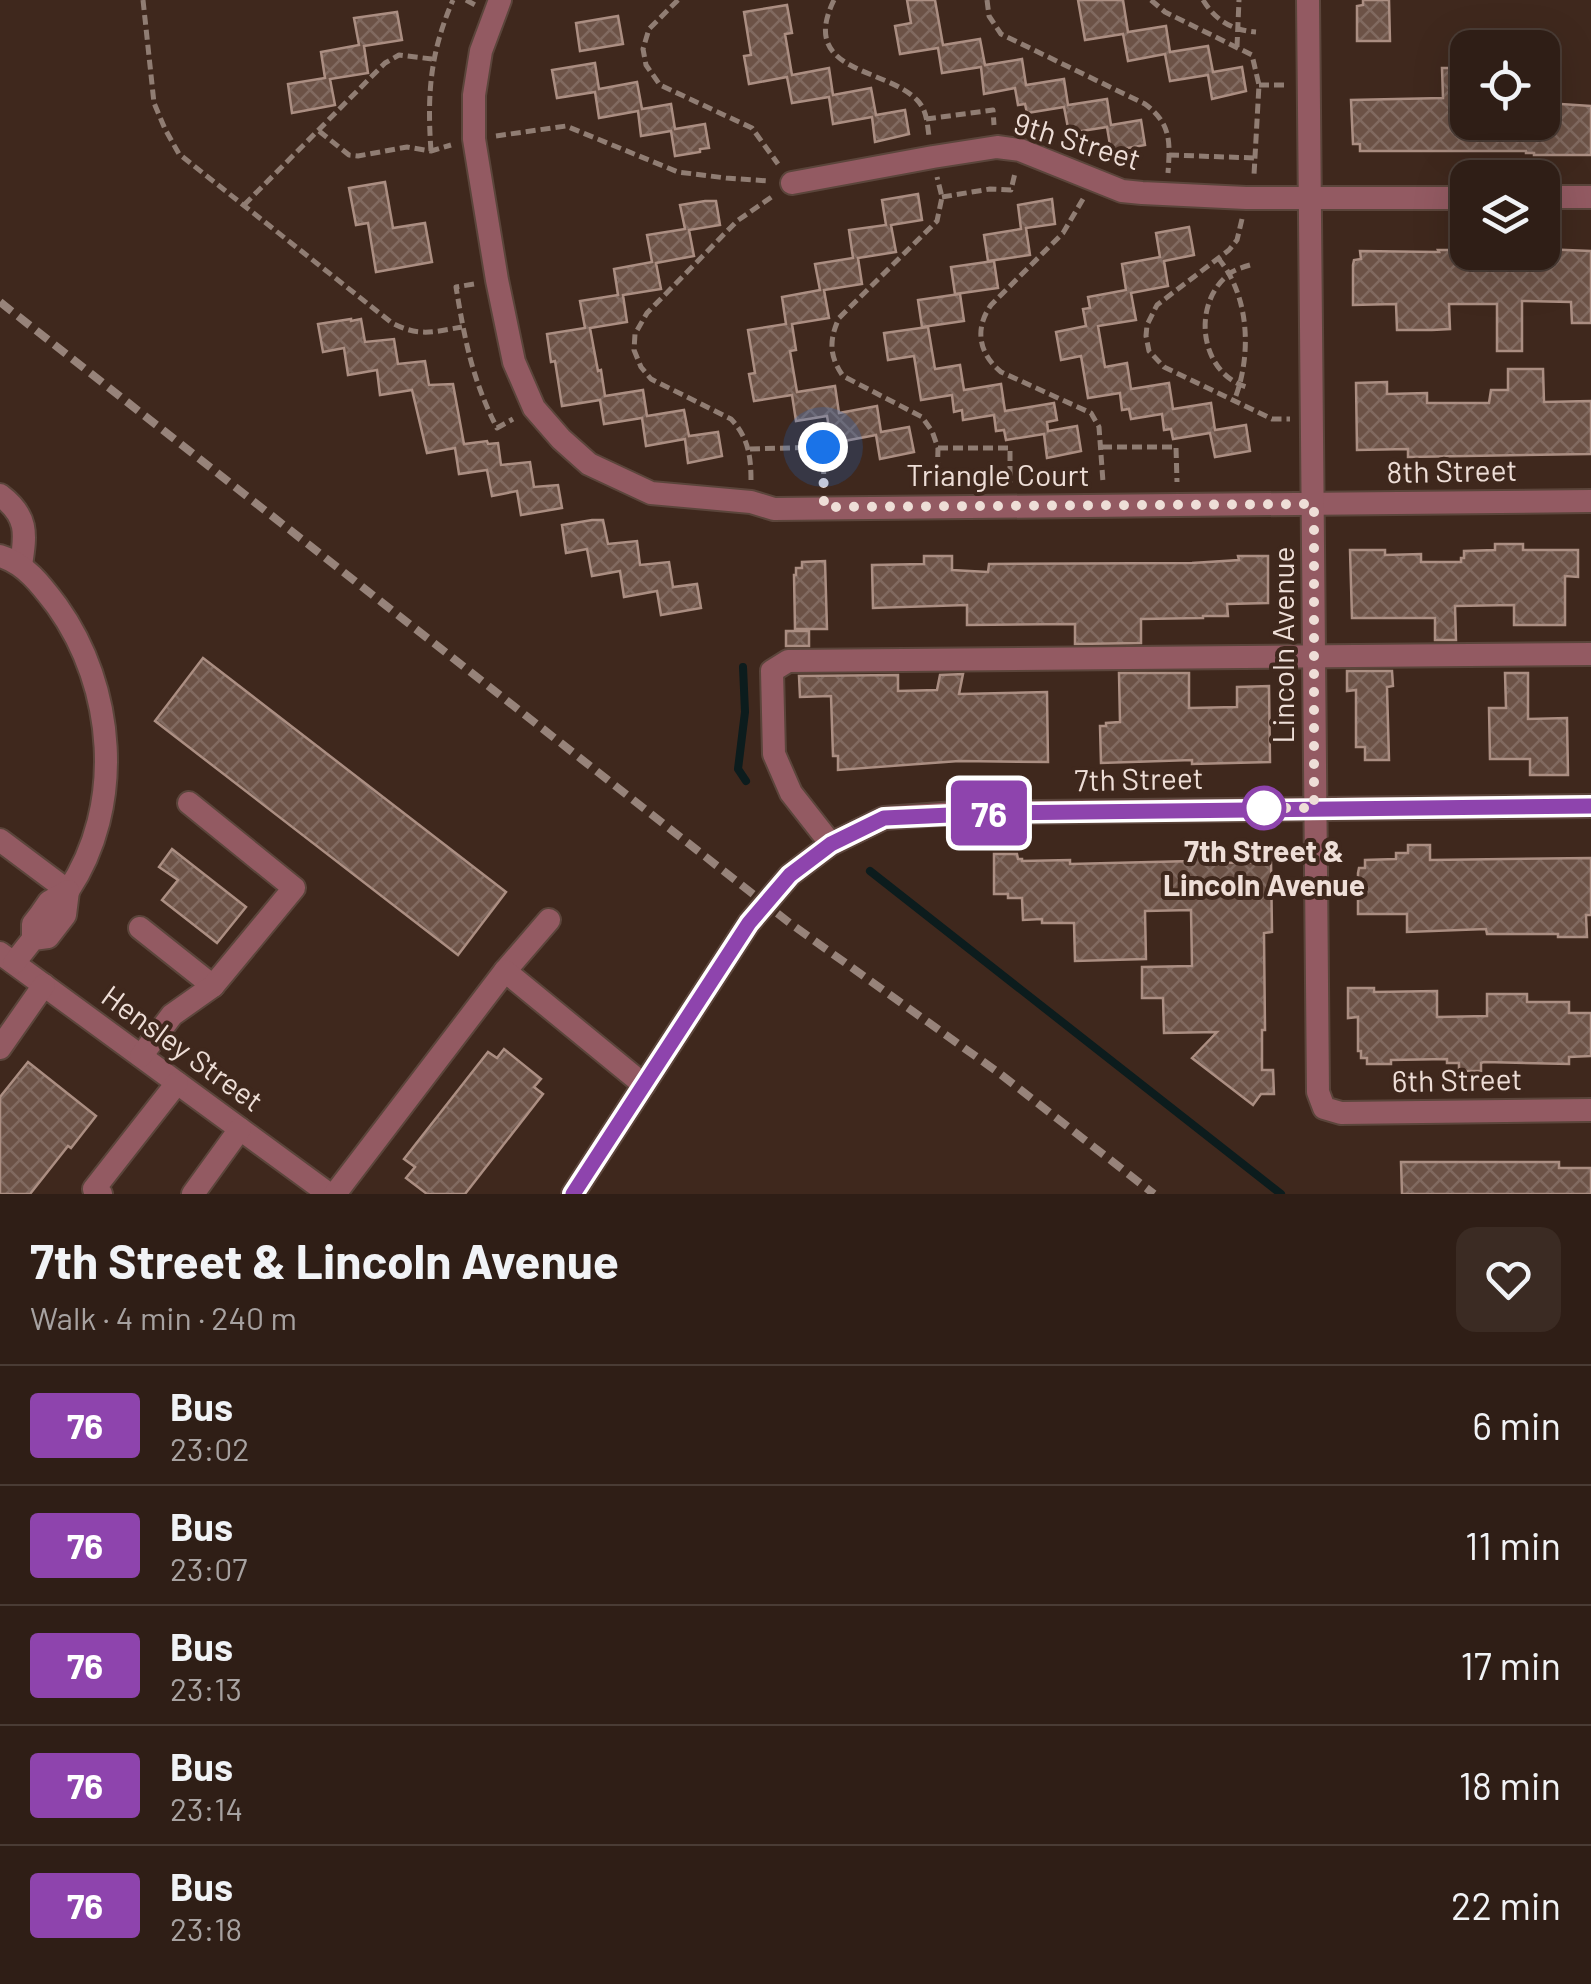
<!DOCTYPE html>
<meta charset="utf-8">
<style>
body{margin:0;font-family:Barlow,sans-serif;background:#3b2b23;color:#f1f3f6;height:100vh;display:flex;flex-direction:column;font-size:38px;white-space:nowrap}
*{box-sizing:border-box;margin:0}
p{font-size:32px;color:#a7a2a1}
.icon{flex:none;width:55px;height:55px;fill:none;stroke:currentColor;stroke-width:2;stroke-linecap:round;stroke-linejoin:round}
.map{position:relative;height:1194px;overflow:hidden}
.details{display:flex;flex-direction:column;background:#2f1e16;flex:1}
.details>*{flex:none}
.badge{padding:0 20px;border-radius:8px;font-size:35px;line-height:65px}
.fabs{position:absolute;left:1450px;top:30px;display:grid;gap:20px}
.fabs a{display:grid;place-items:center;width:110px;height:110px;border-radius:20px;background:#2f1e16;box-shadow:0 10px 40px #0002,0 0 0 2px #4a3c35;font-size:50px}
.you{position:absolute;width:50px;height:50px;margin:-25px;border:8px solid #fff;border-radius:50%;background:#1a73e8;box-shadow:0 0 0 15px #1a73e833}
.map>.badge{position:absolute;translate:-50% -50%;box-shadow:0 0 0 5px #fff}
.round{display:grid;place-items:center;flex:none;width:105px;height:105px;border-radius:20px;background:#3b2b23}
.headline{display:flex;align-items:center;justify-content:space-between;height:170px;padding:0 30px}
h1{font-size:48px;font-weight:700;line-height:75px}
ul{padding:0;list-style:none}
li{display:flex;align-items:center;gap:30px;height:120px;padding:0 30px;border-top:2px solid #4a3c35}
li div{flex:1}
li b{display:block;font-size:38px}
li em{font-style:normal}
li .badge{min-width:110px;font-weight:700;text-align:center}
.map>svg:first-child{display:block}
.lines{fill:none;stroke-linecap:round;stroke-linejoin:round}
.stream{stroke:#0c1c1d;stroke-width:8}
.building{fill:url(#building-cross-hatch);stroke:#ab8e82;stroke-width:2.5}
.minor-casing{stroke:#5b453b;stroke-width:26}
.path{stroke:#907d73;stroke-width:5;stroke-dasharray:10 5;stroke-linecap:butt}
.minor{stroke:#935a62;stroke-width:22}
.rail{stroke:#97837a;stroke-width:8;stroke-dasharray:15 8;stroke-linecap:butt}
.line-casing{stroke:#fff;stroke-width:22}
.line{stroke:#8e44ad;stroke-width:15}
.walk{stroke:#eeded7;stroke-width:10;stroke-dasharray:0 18}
.stop-dot{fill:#fff;stroke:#8e44ad;stroke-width:5}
.labels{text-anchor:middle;stroke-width:8;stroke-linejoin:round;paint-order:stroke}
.street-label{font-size:30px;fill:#eeded7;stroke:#3f281d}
.stop-label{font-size:30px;font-weight:bold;fill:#eeded7;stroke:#3f281d}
</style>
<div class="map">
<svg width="1591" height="1194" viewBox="0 0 1591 1194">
<defs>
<pattern id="building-cross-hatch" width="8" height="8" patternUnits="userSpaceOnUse" patternTransform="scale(2.5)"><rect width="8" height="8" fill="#6c5246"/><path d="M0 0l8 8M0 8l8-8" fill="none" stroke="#816a60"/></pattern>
</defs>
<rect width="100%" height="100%" fill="#3f281d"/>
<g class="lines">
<g class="stream">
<path d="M743,667L745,712L738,769L746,781"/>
<path d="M870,871L1281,1194"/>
</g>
</g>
<g class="building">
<path d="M907,0H935L943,45L980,39L985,65L1022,59L1026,85L1064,79L1068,105L1107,99L1111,125L1141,120L1145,145L1111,151L1107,127L1069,133L1064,107L1027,113L1025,104L1018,105L1015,88L984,94L981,67L942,73L938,48L900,54L895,26L911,23Z"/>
<path d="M1078,0H1123L1128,32L1166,26L1170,52L1208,46L1213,72L1242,67L1246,91L1212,99L1208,75L1170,81L1165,54L1128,61L1123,34L1085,40Z"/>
<path d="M1363,0H1389L1390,41H1357V6L1363,5Z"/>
<path d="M787,5L792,33L785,34L792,75L829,68L833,95L871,88L876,115L905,110L909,134L875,142L872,117L833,124L829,97L792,103L787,77L749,84L744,56L751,55L744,12Z"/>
<path d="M397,12L402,40L364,46L368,73L330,79L335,105L292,113L288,84L325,78L321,52L359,45L354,18Z"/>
<path d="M618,16L623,44L580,51L576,23Z"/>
<path d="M595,63L599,89L637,82L642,109L671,104L675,129L705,124L709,148L700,149V152L675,156L671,131L641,136L638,111L599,118L595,92L557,98L552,70Z"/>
<path d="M1442,68H1468V122H1542V108H1547V103L1591,106V155H1534V153H1526V151H1360V144H1353L1351,100L1443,98Z"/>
<path d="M385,182L393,228L425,223L432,262L376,272L368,223L356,225L349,188Z"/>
<path d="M918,194L922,220L891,225L896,252L858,258L862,284L824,290L829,318L792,324L796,350L790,351L797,392L835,386L839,413L877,406L881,432L909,427L914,452L880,459L876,435L839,442L837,432L830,433L827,416L796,421L792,395L754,401L749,374L755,373L748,330L786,324L782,297L820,290L815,264L853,258L849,230L886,225L882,200Z"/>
<path d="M1052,199L1055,224L1026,228L1030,255L988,261L984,235L1021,229L1018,205Z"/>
<path d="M705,201H716L720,225L689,230L694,256L656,263L661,289L623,295L627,322L590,328L598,371L601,370L605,396L643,390L647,416L684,410L689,436L718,432L722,456L688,463L685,439L646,446L642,418L604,424L600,400L562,406L555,361L551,362L547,334L585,328L580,301L618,295L614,269L652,262L647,235L685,229L680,205Z"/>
<path d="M1189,227L1194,255L1164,261L1168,286L1131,293L1136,320L1098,326L1105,367L1127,363L1131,389L1169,383L1173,409L1211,403L1215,430L1246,425L1250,451L1215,457L1210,433L1173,439L1171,429L1164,430L1162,414L1131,419L1129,409L1122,410L1120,393L1088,398L1081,356L1061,360L1056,332L1086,326L1083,309L1090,308L1088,297L1126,290L1122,264L1160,257L1156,233Z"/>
<path d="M1542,249L1591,251V323H1572L1571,302L1522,301V351H1497V304H1449L1450,329L1432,330H1397L1396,304L1353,305V265L1354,260L1361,259L1360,251L1439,252L1438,250H1462V252H1542Z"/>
<path d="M994,261L998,288L955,294L951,267Z"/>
<path d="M960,294L964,321L922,327L918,300Z"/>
<path d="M351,319V321L361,319L365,342L394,339L398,364L425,361L429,385L453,384L464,444L487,441L488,444L498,443L501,465L530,462L534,487L558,485L562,508L521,515L517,491L492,496L487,470L459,474L455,448L427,453L412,390L380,395L377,370L348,375L344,348L323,352L318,324Z"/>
<path d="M928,327L935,369L960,365L964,390L1001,384L1005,411L1054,403L1057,420L1047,422L1048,431L1077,426L1081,451L1047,458L1044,434L1006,440L1004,430L996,431L994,415L963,420L962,410L954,412L952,395L921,400L914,356L888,360L884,333Z"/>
<path d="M1508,369H1543L1544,402L1591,401V454L1408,457V449L1357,450L1356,383L1387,382V394L1427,393V403H1489L1491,390H1508Z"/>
<path d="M592,520H603L608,544L637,541L640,565L669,562L673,587L697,584L701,608L661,615L657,591L624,597L620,571L592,576L587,549L566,553L562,525Z"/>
<path d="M1495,544H1523V550H1578V577L1565,576V625H1514V605L1455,606L1456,640H1435V618H1352L1350,550H1385V555L1421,554V562H1461V558H1464V551L1495,550Z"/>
<path d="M924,556H952V570L988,572L989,564L1192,563L1239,560L1238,556H1268V603L1227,604L1228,616H1203V618L1141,619V643L1075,644V624L967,625V605L873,608L872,565L924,564Z"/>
<path d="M825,561L827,629H795L794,575H796V568H802V562Z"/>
<rect x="786" y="631" width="23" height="15"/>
<path d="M203,658L506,892L458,955L155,721Z"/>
<path d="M1347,671H1392L1393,686L1387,687L1389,760H1365V747H1356V690L1347,691Z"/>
<path d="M1119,673H1189V708L1237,707V687L1269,686L1270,762L1192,764V760L1101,763L1100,726H1106V723L1120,722Z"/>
<path d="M1505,673H1528V719L1567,718L1568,775H1530V759H1490L1489,708H1506Z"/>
<path d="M963,674L959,694L1047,692L1048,762L959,761L838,770V756H833L831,696L800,697L799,676L898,675V691L937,690L940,675Z"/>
<path d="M1408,845H1430V860L1591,858V915H1586L1587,937H1558V934H1487L1486,929L1407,932V914H1358V873L1359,868H1365V860L1396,859V853H1408Z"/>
<path d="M172,849L246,907L217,943L162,900L178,880L159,867Z"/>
<path d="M994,854H1017L1018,859H1022V861L1070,860V864L1192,861V856H1221V863L1271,862L1272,932L1264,933L1265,1030H1262V1070H1273L1274,1094H1261L1253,1105L1192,1058L1217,1032L1164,1033L1163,998H1142V967L1192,966L1191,910L1145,911L1146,959L1075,961L1074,923H1042V919L1023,920L1022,898H1008V894H994Z"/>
<path d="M1348,988H1374V992L1437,991V1017L1487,1016V994H1527V1002H1569V1013H1591V1056L1569,1057V1064L1484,1062L1481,1063V1071H1459V1063H1447V1059L1391,1060V1064H1367V1058H1361V1051H1358V1017L1348,1018Z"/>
<path d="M504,1049L541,1079L534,1087L543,1094L465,1194H427L406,1178L415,1167L404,1159L488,1052L497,1058Z"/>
<path d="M28,1062L96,1116L71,1148L68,1146L30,1194H0V1097Z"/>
<path d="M1401,1162H1559V1168H1591V1194H1402Z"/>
</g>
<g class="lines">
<g class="minor-casing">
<g id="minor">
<path d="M500,0L481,51L474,95V139L497,280L514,362L534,408L561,439L589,464L651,493L751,502L774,509L1591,501"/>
<path d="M1308,0L1318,1092L1324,1108L1341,1113L1591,1110"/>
<path d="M792,183L933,157L997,147L1020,150L1122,191L1142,193L1246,198H1468"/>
<path d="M1542,197H1591"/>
<path d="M0,495C28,516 26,533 21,565"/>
<path d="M0,556C25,563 42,586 57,606C115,687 125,806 68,891L0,840"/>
<path d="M831,844L791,793L774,754L772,671L788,661L1591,654"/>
<path d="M140,928L213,986"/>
<path d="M0,953L329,1194"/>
<path d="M14,963L33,939V924L40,915L49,902L68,891L65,915L48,937L33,939"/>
<path d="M505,971L549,920"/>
<path d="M0,1048L44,985"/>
<path d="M141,1056L172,1015L213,986L294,888L189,803"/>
<path d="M101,1194L94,1189L177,1083"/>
<path d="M193,1194L240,1129"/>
<path d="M335,1194L505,971L644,1085"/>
<path d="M573,1194L749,923L790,875L831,844L884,818L956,813L1591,806"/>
</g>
</g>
<g class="path">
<path d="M143,0L154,103L165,129L179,154L392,323C419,337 433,332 462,327"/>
<path d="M466,0L477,6"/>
<path d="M678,0L649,29L643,49L646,65L660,85L752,128L778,164"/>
<path d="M834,0C798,73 885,67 917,100C927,110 927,123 929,136"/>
<path d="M987,0L989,16L1001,34L1145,104C1172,124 1170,143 1168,173"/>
<path d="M1151,0L1165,12L1252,55L1259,85L1254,175"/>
<path d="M1203,0C1216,21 1232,30 1256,32"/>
<path d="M1237,47L1239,0"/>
<path d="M1259,85H1286"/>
<path d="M926,119L993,110L994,125"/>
<path d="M319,131L349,155L358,156L407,147L431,151L451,145"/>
<path d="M496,136L566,126L678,172L726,178L769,181"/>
<path d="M431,151C427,94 430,53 453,0"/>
<path d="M1169,155L1255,158"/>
<path d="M942,197L990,189L1011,190L1015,173"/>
<path d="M1083,199L1063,233L991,305C974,329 979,354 1001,372L1091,413L1099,427L1103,482"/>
<path d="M244,205L385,63L399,55L432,59"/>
<path d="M1242,219L1237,240L1229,250L1157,305L1147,325L1146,336L1149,351L1164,367L1272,419H1290"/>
<path d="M1218,258C1250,296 1252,356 1234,401"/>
<path d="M1250,265C1243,267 1234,270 1229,274C1190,305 1200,376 1250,388"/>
<path d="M474,284L456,287C465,341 472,379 497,428L513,419"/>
<path d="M1102,447H1176L1177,482"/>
<path d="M938,448H1010V483"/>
<path d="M750,449L823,447L824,486"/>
<path d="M751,480C751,456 748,437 731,419L651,379L641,367L634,350L635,334L647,313L737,221L773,196"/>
<path d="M937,487L938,448L932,431L922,417L843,376C829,356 829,340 839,318L937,221L942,197L937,177"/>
</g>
<use href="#minor" class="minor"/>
<path class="rail" d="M0,302L791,924L999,1073L1154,1194"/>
</g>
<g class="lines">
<g class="line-casing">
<path id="line" d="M573,1194L749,923L790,875L831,844L884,818L994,813L1591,806"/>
</g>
<use href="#line" class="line"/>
<path class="walk" d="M823,447L824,507L1314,504V808H1264"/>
</g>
<circle class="stop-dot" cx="1264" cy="808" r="20"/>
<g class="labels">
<g class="street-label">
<text transform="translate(1077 142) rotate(17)" y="10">9th Street</text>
<text transform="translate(1452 472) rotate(-1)" y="10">8th Street</text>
<text x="998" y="486">Triangle Court</text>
<text transform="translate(1284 645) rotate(-90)" y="10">Lincoln Avenue</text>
<text transform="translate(1139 780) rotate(-1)" y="10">7th Street</text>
<text transform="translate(182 1049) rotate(36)" y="10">Hensley Street</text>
<text transform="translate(1457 1081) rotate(-1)" y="10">6th Street</text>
</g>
<g class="stop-label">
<text x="1264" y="862">7th Street &amp;<tspan x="1264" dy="34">Lincoln Avenue</tspan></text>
</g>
</g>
</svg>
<div class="fabs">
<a><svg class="icon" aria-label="locate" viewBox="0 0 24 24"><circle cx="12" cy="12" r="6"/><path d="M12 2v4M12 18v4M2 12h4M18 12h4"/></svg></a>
<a><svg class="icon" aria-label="layers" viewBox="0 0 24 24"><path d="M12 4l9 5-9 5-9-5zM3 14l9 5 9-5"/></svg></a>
</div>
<div class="you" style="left:823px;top:447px"></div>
<b class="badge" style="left:989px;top:813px;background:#8e44ad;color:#fff">76</b>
</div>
<section class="details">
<div class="headline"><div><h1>7th Street &amp; Lincoln Avenue</h1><p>Walk · 4 min · 240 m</p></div><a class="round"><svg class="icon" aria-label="heart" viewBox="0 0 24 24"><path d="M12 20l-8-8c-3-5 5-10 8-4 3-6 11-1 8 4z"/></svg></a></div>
<ul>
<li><span class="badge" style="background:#8e44ad;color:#fff">76</span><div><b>Bus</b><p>23:02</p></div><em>6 min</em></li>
<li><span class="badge" style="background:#8e44ad;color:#fff">76</span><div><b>Bus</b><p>23:07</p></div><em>11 min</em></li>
<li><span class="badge" style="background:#8e44ad;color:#fff">76</span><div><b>Bus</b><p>23:13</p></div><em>17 min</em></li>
<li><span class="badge" style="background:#8e44ad;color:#fff">76</span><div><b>Bus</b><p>23:14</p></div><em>18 min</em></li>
<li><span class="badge" style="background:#8e44ad;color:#fff">76</span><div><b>Bus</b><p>23:18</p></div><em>22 min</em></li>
</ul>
</section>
